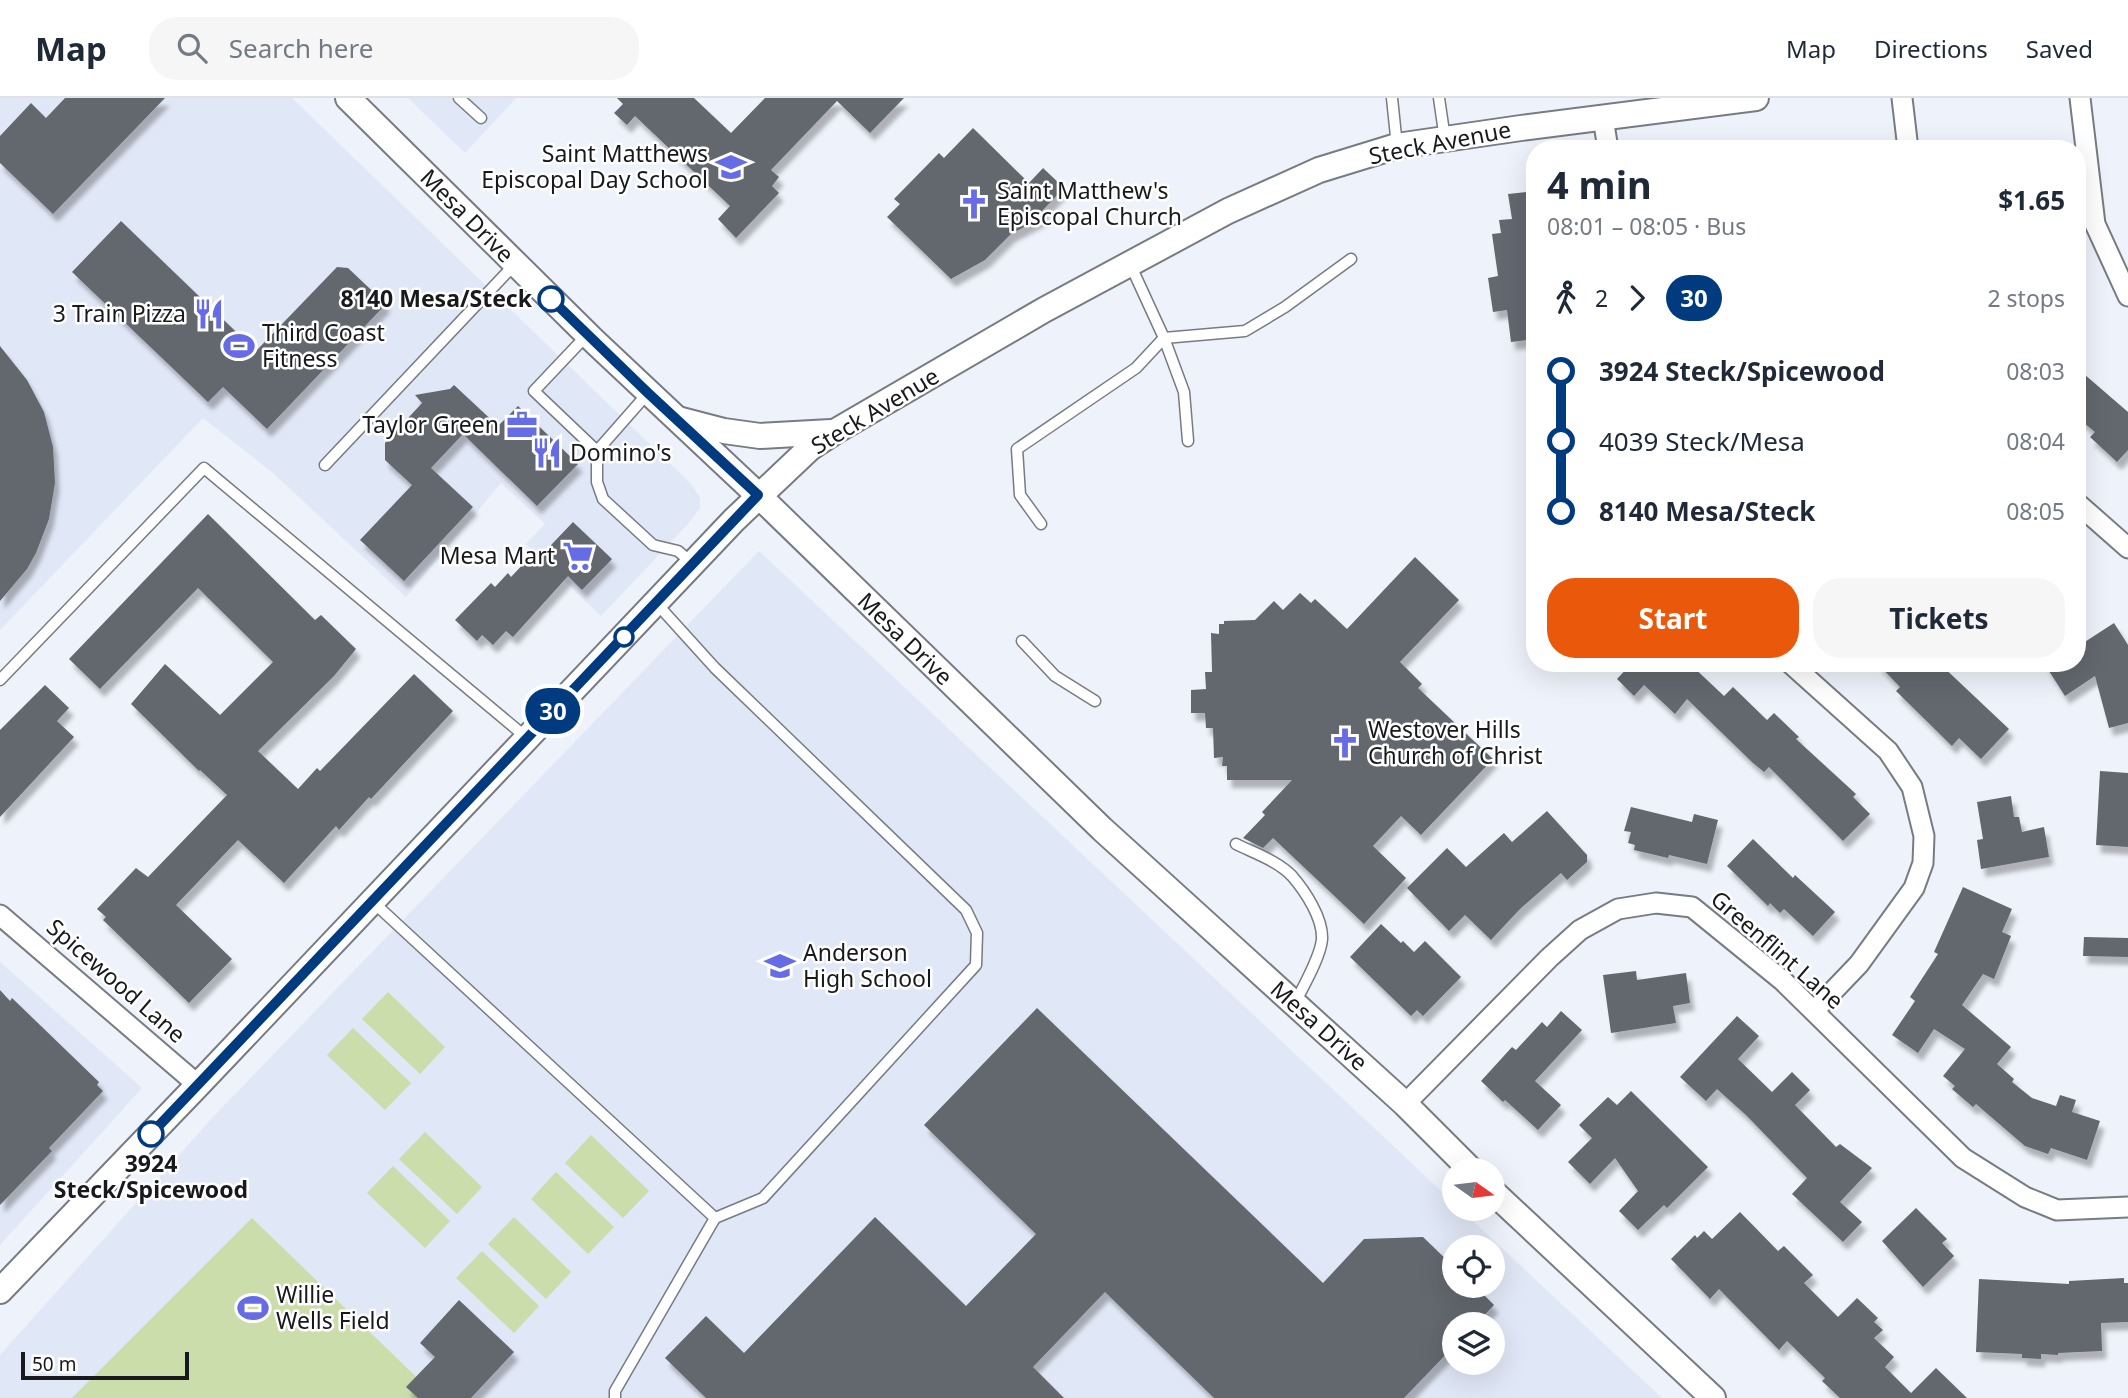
<!DOCTYPE html>
<meta charset="utf-8">
<style>
body{margin:0;font-family:"Noto Sans",sans-serif;background:#f6f6f7;color:#1f2937;height:100vh;display:flex;flex-direction:column;font-size:26px;white-space:nowrap}
*{box-sizing:border-box;margin:0}
p{font-size:23px;color:#747a83}
.icon{flex:none;width:38px;height:38px;fill:none;stroke:currentColor;stroke-width:2;stroke-linecap:round;stroke-linejoin:round}
.map{position:relative;flex:1;overflow:hidden}
.panel{position:absolute;left:1526px;top:42px;width:560px;height:532px;display:flex;flex-direction:column;background:#fff;border-radius:28px;box-shadow:0 7px 28px #0002}
.panel>*{flex:none}
.badge{padding:0 14px;border-radius:23px;font-size:24px;line-height:46px}
.needle{width:46px;rotate:104deg}
.tools{position:absolute;left:1442px;top:1060px;display:grid;gap:14px}
.tools a{display:grid;place-items:center;width:63px;height:63px;border-radius:50%;background:#fff;box-shadow:0 7px 28px #0002;font-size:35px}
.scale{position:absolute;left:21px;bottom:18px;width:168px;box-sizing:border-box;padding-left:7px;border:4px solid #18191c;border-top:0;font-size:19px;line-height:24px;white-space:nowrap;color:#18191c;-webkit-text-stroke:5px #fff;paint-order:stroke}
.map>.badge{position:absolute;translate:-50% -50%;box-shadow:0 0 0 4px #fff}
.legs{display:flex;align-items:center;gap:10px;height:77px;padding:0 21px;font-size:23px}
.legs p{margin-inline-start:auto}
.head{display:flex;align-items:center;justify-content:space-between;height:119px;padding:0 21px}
h1{font-size:38px;font-weight:700;line-height:52px}
.primary-button{display:flex;gap:14px;margin-top:auto;padding:14px 21px}
.primary-button a{flex:1;height:80px;border-radius:28px;background:#ea580c;color:#fff;font-size:28px;font-weight:700;line-height:80px;text-align:center}
.primary-button a+a{background:#f6f6f7;color:#1f2937}
ul{padding:0 21px;list-style:none}
li{display:flex;align-items:center;gap:24px;height:70px;font-size:26px}
li i{display:grid;place-items:center;width:10px;height:100%;margin:0 9px;background:currentColor}
li i::after{content:'';width:18px;height:18px;margin:-9px;border:5px solid;border-radius:50%;background:#fff}
li p{margin-inline-start:auto}
li:first-child i{background:linear-gradient(#0000 50%,currentColor 0)}
li:last-child i{background:linear-gradient(currentColor 50%,#0000 0)}
header{display:flex;align-items:center;gap:42px;box-sizing:border-box;height:98px;padding:0 35px;background:#fff;border-bottom:2px solid #e0e1e3}
header strong{font-size:33px}
nav{display:flex;gap:38px;margin-inline-start:auto;font-size:24px}
.search{width:490px;height:63px;background:#f6f6f7;display:flex;align-items:center;gap:18px;box-sizing:border-box;padding:0 24px;border-radius:28px;color:#747a83;font-size:26px}
.map>svg:first-child{display:block}
.built{fill:#e0e7f6;fill-rule:evenodd}
.green{fill:#caddab}
.building{fill:#63676e;filter:url(#shadow)}
.lines{fill:none;stroke-linecap:round;stroke-linejoin:round}
.service-casing{stroke:#777b82;stroke-width:13}
.minor-casing{stroke:#777b82;stroke-width:23}
.tertiary-casing{stroke:#777b82;stroke-width:28}
.service{stroke:#fff;stroke-width:10}
.minor{stroke:#fff;stroke-width:19}
.tertiary{stroke:#fff;stroke-width:24}
.line-1-casing{stroke:#fff;stroke-width:16}
.line-1{stroke:#003b80;stroke-width:10}
.stop-1-dot{fill:#fff;stroke:#003b80;stroke-width:3.5}
.labels{text-anchor:middle;stroke-width:5;stroke-linejoin:round;paint-order:stroke}
.street-label{font-size:23px;fill:#18191c;stroke:#fff}
.poi-label{font-size:23px;fill:#18191c;stroke:#fff;text-anchor:start}
.stop-label{font-size:23px;font-weight:bold;fill:#18191c;stroke:#fff;text-anchor:end}
</style>
<header>
<strong>Map</strong>
<div class="search"><svg class="icon" aria-label="search" viewBox="0 0 24 24"><circle cx="10" cy="10" r="6"/><path d="M15 15l6 6"/></svg>Search here</div>
<nav><a>Map</a><a>Directions</a><a>Saved</a></nav>
</header>
<div class="map">
<svg width="2128" height="1300" viewBox="0 0 2128 1300">
<defs>
<filter id="shadow"><feDropShadow dx="4.5" dy="8" stdDeviation="2" flood-color="#0004"/></filter>
</defs>
<rect width="100%" height="100%" fill="#eef2fa"/>
<g class="built">
<path d="M0,0H292L692,387L700,400V410L688,426L601,518L526,446L545,426L501,385L406,499L272,374L203,320L0,532Z"/>
<path d="M408,0H516L465,55Z"/>
<path d="M759,453L1454,1105V1111H1460L1662,1300H0V1257L213,1019ZM1454,1150H1493V1188H1454ZM1454,1227H1493V1265H1454Z"/>
<path d="M0,864L142,990L0,1147Z"/>
</g>
<g class="green">
<path d="M388,894L445,949L420,976L362,921Z"/>
<path d="M353,930L411,985L385,1012L327,957Z"/>
<path d="M425,1034L482,1089L457,1116L399,1061Z"/>
<path d="M591,1037L649,1093L623,1120L565,1065Z"/>
<path d="M393,1068L450,1123L425,1150L367,1095Z"/>
<path d="M556,1074L614,1129L588,1156L531,1101Z"/>
<path d="M514,1119L571,1174L546,1201L488,1146Z"/>
<path d="M252,1120L438,1300H72Z"/>
<path d="M482,1153L539,1208L514,1235L456,1180Z"/>
</g>
<g class="building">
<path d="M65,0H165L53,116L0,65V38L31,5L46,20Z"/>
<path d="M617,0H694L731,35L765,0H904L870,35L837,3L771,72L779,79L772,88L779,95L736,140L718,121L730,108L635,18L627,27L614,15L623,6Z"/>
<path d="M973,30L1029,85L1043,70L1064,90L1042,113L1047,117L1011,136L985,162L951,181L887,119L900,106L894,101L939,55L944,60Z"/>
<path d="M1535,93V241L1511,244L1507,212L1493,214L1488,180L1498,178L1492,136L1501,135L1499,122L1512,121L1508,96Z"/>
<path d="M121,123L256,253L337,169L348,170L386,206L267,331L223,289L208,304L72,174Z"/>
<path d="M0,248L27,282L44,314L53,349L55,385L49,421L36,455L27,471L0,503Z"/>
<path d="M2077,270L2128,314V352L2117,364L2090,339L2095,334L2077,319Z"/>
<path d="M454,287L498,328L518,308L578,366L537,408L463,336L431,370L473,409L404,483L360,442L412,387L385,362V345L422,305L415,297L450,291Z"/>
<path d="M208,416L315,522L321,517L356,551L334,578L258,653L298,691L317,670L320,673L414,576L453,613L371,701L369,699L339,732L336,728L284,785L238,742L176,807L232,861L189,905L103,822L106,819L97,811L136,770L148,779L227,697L200,672L199,673L131,606L165,566L220,617L273,564L198,490L100,591L69,561Z"/>
<path d="M573,424L612,461L582,492L568,478L513,539L506,533L493,547L482,537L477,543L455,522L491,485L495,489L508,475L511,479L527,462L532,467Z"/>
<path d="M1415,459L1459,502L1400,564L1422,586L1418,590L1493,661L1421,737L1401,718L1373,748L1406,780L1364,826L1273,740L1263,750L1243,740L1265,717L1262,714L1292,682H1227V668H1222L1223,659L1214,660L1213,630H1206L1205,615H1191V592L1206,591L1205,574H1212L1211,535L1219,536V526H1224V523L1255,522L1274,503L1283,512L1300,495L1311,505L1315,501L1347,531Z"/>
<path d="M2114,525L2128,547V625L2109,630L2095,578L2065,598L2044,565H2077V549Z"/>
<path d="M1632,565H1689L1724,598L1733,589L1767,622L1774,615L1799,639L1796,641L1856,696L1853,699L1870,716L1843,743L1769,669L1764,674L1753,665L1687,601L1675,616L1644,587L1634,598L1617,581Z"/>
<path d="M1877,565H1939L2009,631L1981,661L1959,640L1952,648L1896,593L1900,589Z"/>
<path d="M45,587L69,610L57,623L74,639L0,719V632Z"/>
<path d="M2100,673L2128,675V749L2096,747Z"/>
<path d="M2011,698L2014,719H2019L2022,734L2044,729L2049,759L1981,771L1977,742L1983,741L1977,704Z"/>
<path d="M1631,709L1692,724L1694,716L1718,722L1707,766L1669,757L1668,760L1634,752L1635,747L1628,745L1631,734L1624,733Z"/>
<path d="M1547,713L1587,757V764L1567,782L1561,775L1520,811L1491,842L1465,817L1449,833L1407,790L1447,750L1466,769L1504,735L1512,744Z"/>
<path d="M1753,741L1793,780L1795,777L1835,814L1813,838L1784,811L1780,815L1770,805L1768,808L1727,768Z"/>
<path d="M1963,789L2012,811L2002,834L2011,838L1994,881L1983,876L1962,907L2011,949L1997,966L2014,981L2012,984L2032,1000L2056,1008L2060,997L2076,1002L2072,1014L2100,1023L2087,1062L2051,1050L2048,1056L2025,1048L1976,1006L1973,1009L1952,991L1955,988L1943,978L1965,951L1934,931L1918,955L1892,937L1915,903L1910,899L1938,856L1934,854Z"/>
<path d="M1381,826L1401,845L1403,843L1414,854L1425,843L1461,879L1423,918L1417,912L1411,918L1350,859Z"/>
<path d="M2084,839L2128,840V859L2083,858Z"/>
<path d="M1636,873L1637,882L1686,875L1690,905L1673,908L1676,925L1611,935L1603,877Z"/>
<path d="M0,892L10,903L12,900L99,984L97,987L103,993L49,1050L52,1053L0,1107Z"/>
<path d="M1037,910L1323,1185L1364,1141L1423,1139L1454,1169V1188H1475L1494,1207L1475,1227H1454V1248L1404,1300H1214L1105,1194L1033,1269L1064,1300H706L665,1260L706,1218L744,1255L875,1119L966,1208L1036,1136L924,1027Z"/>
<path d="M1561,913L1582,932L1535,983L1561,1007L1538,1032L1505,1002L1503,1004L1481,983L1512,949L1516,952L1542,924L1547,929Z"/>
<path d="M1737,918L1759,938L1738,961L1772,994L1792,974L1810,992L1795,1007L1836,1049L1840,1046L1872,1070L1840,1104L1862,1124L1843,1144L1792,1096L1807,1080L1747,1018L1717,991L1706,1003L1680,979Z"/>
<path d="M1631,993L1708,1069L1667,1110L1664,1107L1638,1132L1619,1113L1638,1093L1615,1060L1590,1086L1568,1064L1592,1040L1579,1027L1608,999L1617,1007Z"/>
<path d="M1916,1110L1947,1141L1942,1145L1954,1158L1923,1189L1882,1143Z"/>
<path d="M1740,1114L1778,1153L1784,1148L1813,1177L1804,1185L1838,1219L1857,1200L1878,1220L1874,1224L1883,1232L1874,1240L1894,1259L1885,1269L1911,1295L1936,1270L1967,1300H1840L1822,1283L1825,1280L1787,1243L1779,1252L1719,1191L1710,1201L1671,1161L1695,1137L1697,1140L1704,1133L1712,1141Z"/>
<path d="M2124,1180V1185H2128V1224L2101,1225L2102,1253L2058,1255V1257L2041,1256V1261L2022,1260V1256L1976,1254L1979,1181L2069,1186V1183Z"/>
<path d="M459,1202L514,1254L471,1300H418L406,1289L435,1259L420,1245Z"/>
</g>
<g class="lines">
<g class="service-casing">
<g id="service">
<path d="M459,0L481,20"/>
<path d="M1392,0L1397,48"/>
<path d="M1439,0L1445,41"/>
<path d="M1130,166L1164,240L1184,294L1188,343"/>
<path d="M587,237L534,293L597,353L648,295"/>
<path d="M597,353V384L603,401L653,447L678,453L692,465"/>
<path d="M325,367L515,166"/>
<path d="M1041,426L1020,397L1017,351L1136,270L1164,240L1245,233L1285,209L1351,161"/>
<path d="M657,506L715,570L966,812L977,835L976,867L763,1100L715,1120"/>
<path d="M1022,543L1055,578L1095,603"/>
<path d="M0,582L204,370L527,640"/>
<path d="M1236,746C1254,755 1278,763 1292,778C1305,793 1323,820 1322,841C1321,858 1303,889 1295,905"/>
<path d="M373,804L715,1120L615,1293V1300"/>
</g>
</g>
<g class="minor-casing">
<g id="minor">
<path d="M1902,0L1908,51"/>
<path d="M2080,0L2095,126L2128,198"/>
<path d="M1603,20L1608,51"/>
<path d="M2077,405L2128,450"/>
<path d="M1790,565L1888,653L1912,689L1924,738L1923,765L1914,790L1859,866L1814,913"/>
<path d="M0,817L198,987"/>
<path d="M1405,1006L1549,860L1580,832L1618,811L1656,805L1692,809L1783,883L1963,1060L2025,1099L2057,1112L2128,1109"/>
</g>
</g>
<g class="tertiary-casing">
<g id="tertiary">
<path d="M348,0L594,243L758,397L1102,731L1405,1006L1472,1073"/>
<path d="M678,321L724,333L760,338L831,334"/>
<path d="M1493,1094L1713,1300"/>
<path d="M0,1193L198,987L734,422L810,350L836,333L1044,212L1228,113L1319,72L1397,48L1521,30L1756,0"/>
</g>
</g>
<use href="#service" class="service"/>
<use href="#minor" class="minor"/>
<use href="#tertiary" class="tertiary"/>
</g>
<g class="lines">
<g class="line-1-casing">
<path id="line-1" d="M151,1036L758,397L648,295L551,201"/>
</g>
<use href="#line-1" class="line-1"/>
</g>
<defs>
<g id="school-bare" transform="scale(2.415)"><path d="M0-5L7-2L0 1L-7-2ZM-4 1L0 2.5L4 1V4Q0 6-4 4Z" fill="#656ce5" stroke="#fff" stroke-width="2.5" paint-order="stroke"/></g>
<g id="church-bare" transform="scale(2.415)"><path d="M-1.2-6h2.4v3.5h3.3v2.4h-3.3V6h-2.4V-.1h-3.3v-2.4h3.3Z" fill="#656ce5" stroke="#fff" stroke-width="2.5" paint-order="stroke"/></g>
<g id="restaurant-bare" transform="scale(2.415)"><path d="M-5-6h1v4h1v-4h1v4h1v-4h1v5L-1.5 .5V6h-2V.5L-5-1ZM5-6V6H3V1.5H1.5Q1.5-4 5-6Z" fill="#656ce5" stroke="#fff" stroke-width="2.5" paint-order="stroke"/></g>
<g id="stadium-bare" transform="scale(2.415)"><path d="M0-5a6.5 5 0 1 0 0 10a6.5 5 0 1 0 0-10ZM-3.5-1.8h7v3.6h-7Z" fill="#656ce5" stroke="#fff" stroke-width="2.5" paint-order="stroke"/></g>
<g id="office-bare" transform="scale(2.415)"><path d="M-6-3h4V-5.5h4V-3h4V5H-6ZM-1-4.5V-3h2v-1.5ZM-6 0V1H6V0Z" fill="#656ce5" stroke="#fff" stroke-width="2.5" paint-order="stroke"/></g>
<g id="supermarket-bare" transform="scale(2.415)"><path d="M-6-5.5h2.5l.6 2H6L4.5 2H-2.5L-4.4-4H-6ZM-1.5 3.2a1.3 1.3 0 1 0 .1 0ZM3 3.2a1.3 1.3 0 1 0 .1 0Z" fill="#656ce5" stroke="#fff" stroke-width="2.5" paint-order="stroke"/></g>
</defs>
<g fill-rule="evenodd">
<use href="#school-bare" x="731" y="69"/>
<use href="#church-bare" x="974" y="106"/>
<use href="#restaurant-bare" x="209" y="216"/>
<use href="#stadium-bare" x="239" y="248"/>
<use href="#office-bare" x="522" y="327"/>
<use href="#restaurant-bare" x="547" y="355"/>
<use href="#supermarket-bare" x="578" y="458"/>
<use href="#church-bare" x="1345" y="645"/>
<use href="#school-bare" x="780" y="868"/>
<use href="#stadium-bare" x="253" y="1210"/>
</g>
<g class="stop-1-dot">
<circle cx="551" cy="201" r="12"/>
<circle cx="624" cy="539" r="9"/>
<circle cx="151" cy="1036" r="12"/>
</g>
<g class="labels">
<g class="street-label">
<text transform="translate(1440 45) rotate(-11)" y="8">Steck Avenue</text>
<text transform="translate(467 118) rotate(45)" y="8">Mesa Drive</text>
<text transform="translate(875 313) rotate(-31)" y="8">Steck Avenue</text>
<text transform="translate(905 541) rotate(44)" y="8">Mesa Drive</text>
<text transform="translate(1777 852) rotate(41)" y="8">Greenflint Lane</text>
<text transform="translate(116 883) rotate(41)" y="8">Spicewood Lane</text>
<text transform="translate(1319 928) rotate(42)" y="8">Mesa Drive</text>
</g>
<g class="poi-label">
<text x="708" y="64" text-anchor="end">Saint Matthews<tspan x="708" dy="26">Episcopal Day School</tspan></text>
<text x="997" y="101">Saint Matthew's<tspan x="997" dy="26">Episcopal Church</tspan></text>
<text x="186" y="224" text-anchor="end">3 Train Pizza</text>
<text x="262" y="243">Third Coast<tspan x="262" dy="26">Fitness</tspan></text>
<text x="499" y="335" text-anchor="end">Taylor Green</text>
<text x="570" y="363">Domino's</text>
<text x="555" y="466" text-anchor="end">Mesa Mart</text>
<text x="1368" y="640">Westover Hills<tspan x="1368" dy="26">Church of Christ</tspan></text>
<text x="803" y="863">Anderson<tspan x="803" dy="26">High School</tspan></text>
<text x="276" y="1205">Willie<tspan x="276" dy="26">Wells Field</tspan></text>
</g>
<g class="stop-label">
<text x="532" y="209">8140 Mesa/Steck</text>
<text x="151" y="1074" text-anchor="middle">3924<tspan x="151" dy="26">Steck/Spicewood</tspan></text>
</g>
</g>
</svg>
<div class="tools">
<a><svg class="needle" viewBox="-14 -14 28 28"><path d="M0-13l5 13h-10z" fill="#e53935"/><path d="M0 13l5-13h-10z" fill="#747a83"/></svg></a>
<a><svg class="icon" aria-label="locate" viewBox="0 0 24 24"><circle cx="12" cy="12" r="6"/><path d="M12 2v4M12 18v4M2 12h4M18 12h4"/></svg></a>
<a><svg class="icon" aria-label="layers" viewBox="0 0 24 24"><path d="M12 4l9 5-9 5-9-5zM3 14l9 5 9-5"/></svg></a>
</div>
<div class="scale">50 m</div>
<b class="badge" style="left:553px;top:613px;background:#003b80;color:#fff">30</b>
<section class="panel">
<div class="head"><div><h1>4 min</h1><p>08:01 – 08:05 · Bus</p></div><b>$1.65</b></div>
<div class="legs"><svg class="icon" aria-label="walk" viewBox="0 0 24 24"><circle cx="13" cy="4" r="2"/><path d="M13 8l-2 6 4 7M11 14l-3 7M7 12l3-4h3l4 4"/></svg>2<svg class="icon" aria-label="forward" viewBox="0 0 24 24"><path d="M9 5l7 7-7 7"/></svg><b class="badge" style="background:#003b80;color:#fff">30</b><p>2 stops</p></div>
<ul>
<li><i style="color:#003b80"></i><b>3924 Steck/Spicewood</b><p>08:03</p></li>
<li><i style="color:#003b80"></i><span>4039 Steck/Mesa</span><p>08:04</p></li>
<li><i style="color:#003b80"></i><b>8140 Mesa/Steck</b><p>08:05</p></li>
</ul>
<div class="primary-button"><a>Start</a><a>Tickets</a></div>
</section>
</div>
